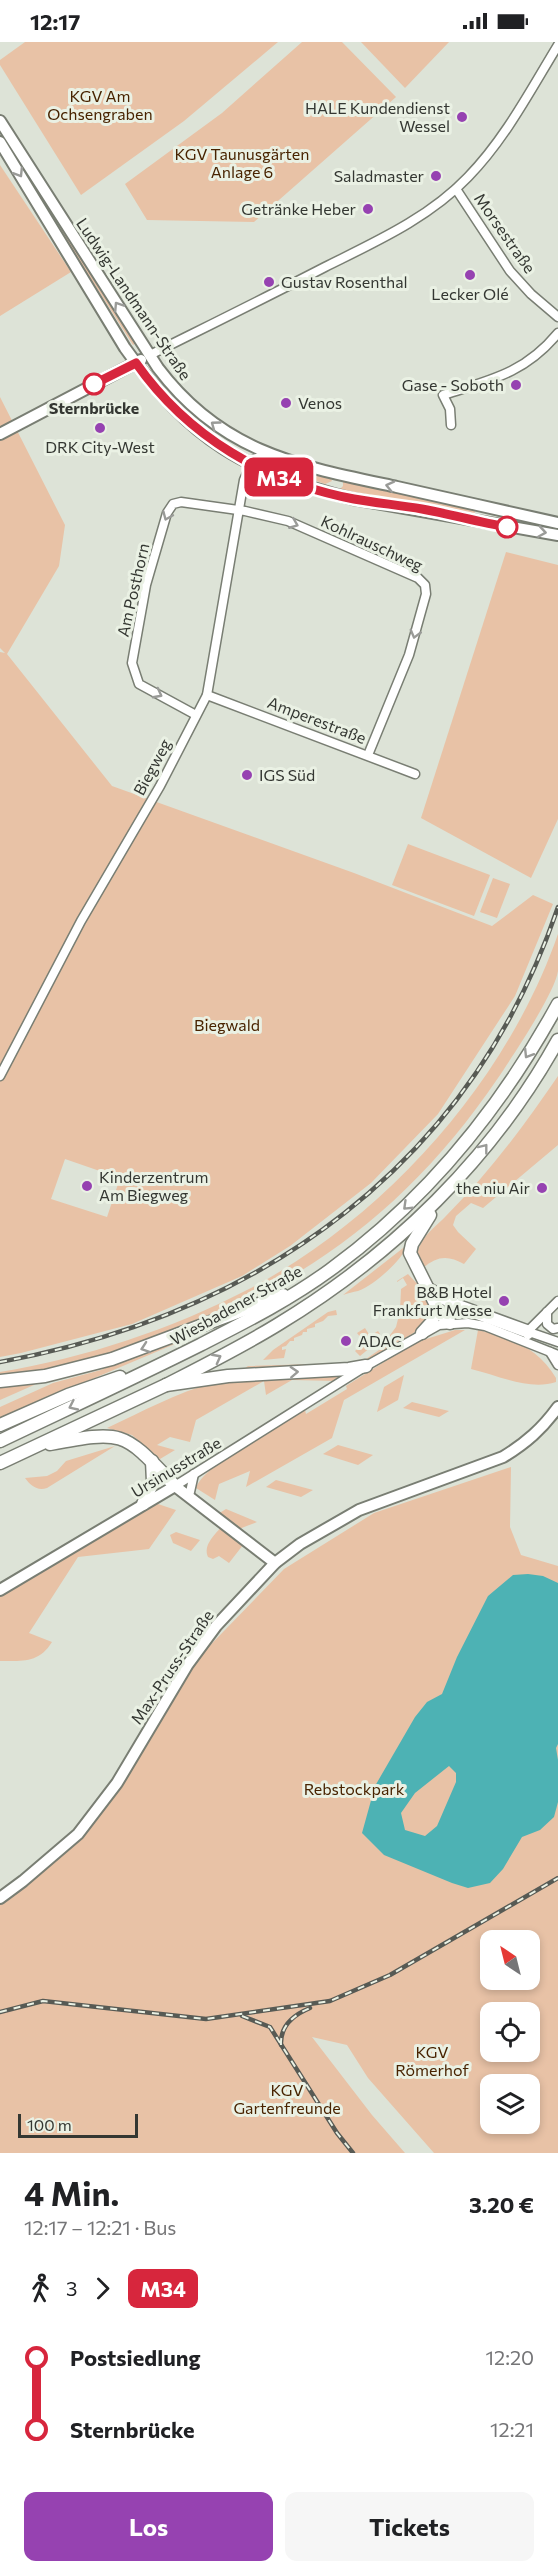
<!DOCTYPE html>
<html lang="de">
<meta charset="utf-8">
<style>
body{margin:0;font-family:Commissioner,sans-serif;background:#f6f6f6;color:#202124;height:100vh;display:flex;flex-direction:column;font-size:22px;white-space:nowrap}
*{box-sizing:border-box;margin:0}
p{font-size:20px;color:#757577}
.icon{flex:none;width:33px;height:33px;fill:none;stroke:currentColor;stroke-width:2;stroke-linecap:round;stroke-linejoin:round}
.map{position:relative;height:2111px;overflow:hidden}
.drawer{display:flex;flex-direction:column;background:#fff;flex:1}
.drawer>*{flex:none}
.badge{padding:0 12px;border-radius:9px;font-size:21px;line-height:39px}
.needle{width:39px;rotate:325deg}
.fabs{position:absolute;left:480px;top:1888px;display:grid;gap:12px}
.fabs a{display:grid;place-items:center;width:60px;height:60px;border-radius:12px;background:#fff;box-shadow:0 3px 9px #0003;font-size:30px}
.scale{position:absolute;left:18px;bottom:15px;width:120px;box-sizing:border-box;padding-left:6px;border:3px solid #343732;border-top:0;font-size:16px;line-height:21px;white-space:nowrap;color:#343732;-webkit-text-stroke:4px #eaf1e4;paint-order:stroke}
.map>.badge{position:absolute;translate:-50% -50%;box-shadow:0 0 0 3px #fff}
.legs{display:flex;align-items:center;gap:9px;height:66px;padding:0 24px;font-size:20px}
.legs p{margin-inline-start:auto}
.headline{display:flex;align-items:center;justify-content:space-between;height:102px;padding:0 24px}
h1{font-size:33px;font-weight:700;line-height:45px}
.primary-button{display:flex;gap:12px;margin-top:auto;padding:12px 24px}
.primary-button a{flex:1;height:69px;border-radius:12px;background:#9642b1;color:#fff;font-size:24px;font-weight:700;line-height:69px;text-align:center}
.primary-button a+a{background:#f6f6f6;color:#202124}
ul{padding:0 24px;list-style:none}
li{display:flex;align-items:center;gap:21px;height:72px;font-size:22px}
li i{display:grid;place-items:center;width:9px;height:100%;margin:0 8px;background:currentColor}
li i::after{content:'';width:15px;height:15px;margin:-8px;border:4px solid;border-radius:50%;background:#fff}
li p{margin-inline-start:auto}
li:first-child i{background:linear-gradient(#0000 50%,currentColor 0)}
li:last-child i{background:linear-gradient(currentColor 50%,#0000 0)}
.status{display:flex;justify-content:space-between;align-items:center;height:42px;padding:0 30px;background:#fff;direction:ltr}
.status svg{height:16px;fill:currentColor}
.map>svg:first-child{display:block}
.green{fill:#e8c2a6;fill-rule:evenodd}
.water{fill:#4db2b4;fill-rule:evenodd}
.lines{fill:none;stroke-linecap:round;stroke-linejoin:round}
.minor-casing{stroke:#797e73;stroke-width:11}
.major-casing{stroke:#797e73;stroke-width:14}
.highway-casing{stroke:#797e73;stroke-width:15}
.minor{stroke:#fff;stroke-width:8}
.major{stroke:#fff;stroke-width:10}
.highway{stroke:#fff;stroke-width:12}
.rail-casing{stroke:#575a54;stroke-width:4.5}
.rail{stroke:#eaf1e4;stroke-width:2;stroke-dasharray:7;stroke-linecap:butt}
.oneway{stroke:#9a9b98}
.line-1-casing{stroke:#fff;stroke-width:14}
.line-1{stroke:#d7263d;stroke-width:9}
.poi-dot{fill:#9642b1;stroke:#eaf1e4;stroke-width:2}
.stop-1-dot{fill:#fff;stroke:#d7263d;stroke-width:3}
.labels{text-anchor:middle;stroke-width:6;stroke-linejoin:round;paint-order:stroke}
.park-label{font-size:16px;fill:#482300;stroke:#eaf1e4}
.poi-label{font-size:16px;fill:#343732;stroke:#eaf1e4;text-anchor:end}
.street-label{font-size:16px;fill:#343732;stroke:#eaf1e4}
.stop-label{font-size:16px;font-weight:bold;fill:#343732;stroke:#eaf1e4}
</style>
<div class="status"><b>12:17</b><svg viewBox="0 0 49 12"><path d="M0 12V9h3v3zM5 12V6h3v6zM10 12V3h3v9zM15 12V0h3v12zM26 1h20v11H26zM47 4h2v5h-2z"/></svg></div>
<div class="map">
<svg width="558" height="2111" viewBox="0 0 558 2111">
<rect width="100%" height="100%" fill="#dde3d7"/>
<g class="green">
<path d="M25,0H278L184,79L81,153L0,23V18Z"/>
<path d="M302,0H342L396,55L254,180L147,178L125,142L222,71Z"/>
<path d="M361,0H449L405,46Z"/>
<path d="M0,123L71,230L0,274Z"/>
<path d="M63,186L136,301L133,303L60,188Z"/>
<path d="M0,355L65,483L59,524L7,612L112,744L354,831L492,884L533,853L553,862L515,954L438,1072L371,1141L290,1204L242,1234L132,1282L21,1311L0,1315V610L5,611L0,606ZM65,1117L120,1136L107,1175L51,1157Z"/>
<path d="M260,417L300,430L329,434L332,439L325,442L259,419Z"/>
<path d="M343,436L475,469L474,473L338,449L343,444Z"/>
<path d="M506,510L558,523V777L531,836L421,776Z"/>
<path d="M408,802L490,833L474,874L392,843Z"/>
<path d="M493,836L510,842L497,876L480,870Z"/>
<path d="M558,892C558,904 558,917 558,929C555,951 512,1015 498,1036C405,1173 293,1252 137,1303C92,1317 47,1330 0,1335V1330C85,1316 172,1287 249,1247C386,1175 507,1039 558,892Z"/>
<path d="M558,1034V1103L483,1166L471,1161L456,1174L453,1183L458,1190L476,1207L464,1222C448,1213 437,1214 423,1226L417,1216C418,1197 432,1188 445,1175C488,1132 524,1084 558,1034Z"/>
<path d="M407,1203C403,1218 373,1244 358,1249C353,1250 348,1251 343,1253Z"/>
<path d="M408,1232L421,1246L431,1267L430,1272L418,1288L382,1311L358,1322L241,1329L248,1324L348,1321L366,1317L379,1308L396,1285L400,1269L401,1247L407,1243L403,1236L397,1240V1239Z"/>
<path d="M336,1268L337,1273L328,1274L323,1279L315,1282V1285L307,1287V1290H303L302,1293L294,1296V1299H290L286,1304L282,1305V1308L286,1307L284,1316L263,1318L273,1308L328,1270Z"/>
<path d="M215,1285L0,1376V1365L53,1341L101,1328L128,1316Z"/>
<path d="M365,1286L370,1294L378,1289L380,1292L371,1305L360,1314L355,1309L358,1306L361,1296L357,1291Z"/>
<path d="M455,1288H465L344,1358L332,1396L246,1445L250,1429L219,1442L215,1458L196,1446C204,1422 280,1383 305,1368L306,1372L347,1347L346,1344L422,1296L423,1298Z"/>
<path d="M478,1288C511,1295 538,1306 556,1336V1340C529,1349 497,1333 471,1327Z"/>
<path d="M349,1331L335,1339L292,1338L266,1353L264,1339L196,1378L190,1400L170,1395L157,1403L175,1408L160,1417L132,1393L107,1386C142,1370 177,1350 214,1341C257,1331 305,1333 349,1331Z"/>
<path d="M404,1333L398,1358L377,1370L384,1345Z"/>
<path d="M37,1340L34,1343L0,1358V1344Z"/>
<path d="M412,1360L449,1369L439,1375L403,1366Z"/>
<path d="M338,1403L373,1413L358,1423L323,1412Z"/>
<path d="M115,1404L47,1446C37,1449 31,1444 25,1436L47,1434L57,1429L66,1419Z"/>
<path d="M511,1425L510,1485L521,1513L558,1524V2111H434L368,2036L347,2003L312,1995L372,2073L405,2111H0V1861L80,1796L190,1624L284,1527L374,1471ZM490,1899H530V1938H490ZM490,1971H530V2010H490ZM490,2043H530V2082H490Z"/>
<path d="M276,1438L313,1448L301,1455L266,1445Z"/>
<path d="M155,1461L176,1468L149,1507L78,1515L29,1591L52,1600C39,1621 23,1619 0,1619V1554Z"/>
<path d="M226,1467L257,1480L239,1487L218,1472Z"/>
<path d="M221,1485L243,1503L229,1521L219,1514L213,1517L208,1515C203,1503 214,1494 221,1485Z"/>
<path d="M176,1490L200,1498L191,1509L173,1501L170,1493Z"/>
</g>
<path class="water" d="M528,1532L543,1534L558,1541V1702L556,1706L558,1718V1760L554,1775L540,1788L522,1795L503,1827L490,1841L468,1846L452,1841L384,1813L362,1791L375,1744L415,1675L427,1660L442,1652L457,1615L488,1554L513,1533ZM449,1724L456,1731V1740L437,1784L425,1794L405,1788L401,1771L415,1751Z"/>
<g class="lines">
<g class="minor-casing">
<g id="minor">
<path d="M456,147L510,229L531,252L558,275"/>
<path d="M150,313C208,284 267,255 325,225C375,200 429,176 468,135C505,97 530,49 558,3"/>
<path d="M451,383L450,367L443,353C491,338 525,331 558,291"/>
<path d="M207,653L415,732"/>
<path d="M196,673L139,642L132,621L146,543L167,471L173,462L181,460L245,469L288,479L418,536L425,543L426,552L409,613L368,713"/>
<path d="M0,1034L81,879L160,744L207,653L244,438L253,418L266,411"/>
<path d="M547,1270V1282L553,1287L558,1286"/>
<path d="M529,1290L558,1300"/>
<path d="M528,1293L531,1286L558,1259"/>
<path d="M550,1310L558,1323"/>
<path d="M175,1444L366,1324L439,1283L468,1281L485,1284L558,1313"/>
<path d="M190,1450L194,1432"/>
</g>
</g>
<g class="major-casing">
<g id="major">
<path d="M0,79L158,326C222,411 299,424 397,445C451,457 504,469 558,481"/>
<path d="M0,100L125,306C191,399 243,429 353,457L558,493"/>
<path d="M0,392L141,318"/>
<path d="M175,1444L275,1521"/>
<path d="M0,1548L175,1444"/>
<path d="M0,1856L23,1839L78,1792L117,1741L188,1622L216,1584L275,1521L300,1502L359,1468L503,1415C526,1401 542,1387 558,1365"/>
</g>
</g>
<g class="highway-casing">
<g id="highway">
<path d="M430,1173L412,1202L410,1211L440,1271L450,1281"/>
<path d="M430,1248L458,1264L529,1290"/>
<path d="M422,1291L432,1280L436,1264"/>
<path d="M0,1339L45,1334L112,1317L283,1253"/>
<path d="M166,1343C203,1324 241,1305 277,1283C393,1213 492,1117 558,998"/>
<path d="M0,1383L68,1353L120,1335"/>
<path d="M0,1399C67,1367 134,1336 200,1303C245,1280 289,1258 330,1228C426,1158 501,1066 558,962"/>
<path d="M50,1402C125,1388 123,1389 175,1444"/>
<path d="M0,1421L166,1343L228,1334L349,1327L366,1324"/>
<path d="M143,1462L153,1440L152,1419"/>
</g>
</g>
<use href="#minor" class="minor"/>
<use href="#major" class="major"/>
<use href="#highway" class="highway"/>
<g class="rail-casing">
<g id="rail">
<path d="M0,1320C261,1272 471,1123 558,865"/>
<path d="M0,1970L43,1959L206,1977L330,1959L390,1933L558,1836"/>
<path d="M242,1974L270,1985L337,2091L353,2111"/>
<path d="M281,2003C280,1985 293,1973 310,1966"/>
</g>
</g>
<use href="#rail" class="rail"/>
</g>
<defs><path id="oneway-chevron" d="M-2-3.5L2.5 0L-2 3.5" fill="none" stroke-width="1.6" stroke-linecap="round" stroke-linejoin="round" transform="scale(1.5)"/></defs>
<g class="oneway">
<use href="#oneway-chevron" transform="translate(19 131) rotate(58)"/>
<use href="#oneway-chevron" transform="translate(118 264) rotate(-123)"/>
<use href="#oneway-chevron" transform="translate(215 383) rotate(-144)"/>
<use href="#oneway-chevron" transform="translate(390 444) rotate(-167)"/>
<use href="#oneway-chevron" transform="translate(167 474) rotate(113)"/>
<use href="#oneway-chevron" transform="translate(294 482) rotate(22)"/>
<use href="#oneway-chevron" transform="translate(542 490) rotate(9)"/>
<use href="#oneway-chevron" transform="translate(415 592) rotate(105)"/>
<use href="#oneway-chevron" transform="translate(158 652) rotate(28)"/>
<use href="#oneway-chevron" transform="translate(528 1012) rotate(122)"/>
<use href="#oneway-chevron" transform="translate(484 1106) rotate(-52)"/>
<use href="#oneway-chevron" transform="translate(407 1164) rotate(136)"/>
<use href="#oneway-chevron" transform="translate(145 1306) rotate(161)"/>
<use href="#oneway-chevron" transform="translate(217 1316) rotate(-28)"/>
<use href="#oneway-chevron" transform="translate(294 1330) rotate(-3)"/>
<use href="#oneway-chevron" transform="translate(73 1364) rotate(155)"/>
</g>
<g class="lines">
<g class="line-1-casing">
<path id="line-1" d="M94,342L136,321C188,395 265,440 354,457C376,461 399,463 422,467C450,472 478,480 507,485"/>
</g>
<use href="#line-1" class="line-1"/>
</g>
<g class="poi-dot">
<circle cx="462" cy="75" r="6"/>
<circle cx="436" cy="134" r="6"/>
<circle cx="368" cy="167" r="6"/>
<circle cx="470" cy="233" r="6"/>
<circle cx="269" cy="240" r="6"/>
<circle cx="516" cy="343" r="6"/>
<circle cx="286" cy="361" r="6"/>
<circle cx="100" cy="386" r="6"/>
<circle cx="247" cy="733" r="6"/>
<circle cx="87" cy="1144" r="6"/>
<circle cx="542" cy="1146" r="6"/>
<circle cx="504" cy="1259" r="6"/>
<circle cx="346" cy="1299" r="6"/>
</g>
<g class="stop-1-dot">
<circle cx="94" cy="342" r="10"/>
<circle cx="507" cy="485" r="10"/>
</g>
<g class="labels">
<g class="park-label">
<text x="100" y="60">KGV Am<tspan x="100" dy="18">Ochsengraben</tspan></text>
<text x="242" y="118">KGV Taunusgärten<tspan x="242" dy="18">Anlage 6</tspan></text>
<text x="227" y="989">Biegwald</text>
<text x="354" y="1753">Rebstockpark</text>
<text x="432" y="2016">KGV<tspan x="432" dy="18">Römerhof</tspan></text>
<text x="287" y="2054">KGV<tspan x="287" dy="18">Gartenfreunde</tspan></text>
</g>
<g class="poi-label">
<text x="450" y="72">HALE Kundendienst<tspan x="450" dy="18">Wessel</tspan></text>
<text x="424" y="140">Saladmaster</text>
<text x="356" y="173">Getränke Heber</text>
<text x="281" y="246" text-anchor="start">Gustav Rosenthal</text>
<text x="470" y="258" text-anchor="middle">Lecker Olé</text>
<text x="504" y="349">Gase - Soboth</text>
<text x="298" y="367" text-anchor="start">Venos</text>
<text x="100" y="411" text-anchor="middle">DRK City-West</text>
<text x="259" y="739" text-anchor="start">IGS Süd</text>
<text x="99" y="1141" text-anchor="start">Kinderzentrum<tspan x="99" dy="18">Am Biegweg</tspan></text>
<text x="530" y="1152">the niu Air</text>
<text x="492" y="1256">B&amp;B Hotel<tspan x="492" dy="18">Frankfurt Messe</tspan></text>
<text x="358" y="1305" text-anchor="start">ADAC</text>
</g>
<g class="street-label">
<text transform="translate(505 191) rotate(55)" y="6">Morsestraße</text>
<text transform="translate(134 257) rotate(56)" y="6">Ludwig-Landmann-Straße</text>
<text transform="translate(372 501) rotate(25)" y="6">Kohlrauschweg</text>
<text transform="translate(133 548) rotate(-77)" y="6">Am Posthorn</text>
<text transform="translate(317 678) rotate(21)" y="6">Amperestraße</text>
<text transform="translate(152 725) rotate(-62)" y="6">Biegweg</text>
<text transform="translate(236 1263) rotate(-29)" y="6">Wiesbadener Straße</text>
<text transform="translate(176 1425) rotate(-31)" y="6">Ursinusstraße</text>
<text transform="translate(172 1625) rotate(-56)" y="6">Max-Pruss-Straße</text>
</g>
<g class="stop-label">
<text x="94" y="372">Sternbrücke</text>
</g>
</g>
</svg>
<div class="fabs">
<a><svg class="needle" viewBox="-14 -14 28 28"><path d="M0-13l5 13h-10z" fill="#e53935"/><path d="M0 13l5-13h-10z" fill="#757577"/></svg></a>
<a><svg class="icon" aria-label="locate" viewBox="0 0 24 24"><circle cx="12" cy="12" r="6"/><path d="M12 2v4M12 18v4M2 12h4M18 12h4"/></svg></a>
<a><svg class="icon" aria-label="layers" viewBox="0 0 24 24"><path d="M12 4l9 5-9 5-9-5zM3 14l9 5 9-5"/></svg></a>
</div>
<div class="scale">100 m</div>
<b class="badge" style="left:279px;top:435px;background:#d7263d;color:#fff">M34</b>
</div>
<section class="drawer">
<div class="headline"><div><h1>4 Min.</h1><p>12:17 – 12:21 · Bus</p></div><b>3.20 €</b></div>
<div class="legs"><svg class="icon" aria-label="walk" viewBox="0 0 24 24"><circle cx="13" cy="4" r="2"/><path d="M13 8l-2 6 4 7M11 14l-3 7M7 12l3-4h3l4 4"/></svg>3<svg class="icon" aria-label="forward" viewBox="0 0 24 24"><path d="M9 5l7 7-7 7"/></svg><b class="badge" style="background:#d7263d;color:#fff">M34</b></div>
<ul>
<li><i style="color:#d7263d"></i><b>Postsiedlung</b><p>12:20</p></li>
<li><i style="color:#d7263d"></i><b>Sternbrücke</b><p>12:21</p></li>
</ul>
<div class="primary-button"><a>Los</a><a>Tickets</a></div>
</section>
